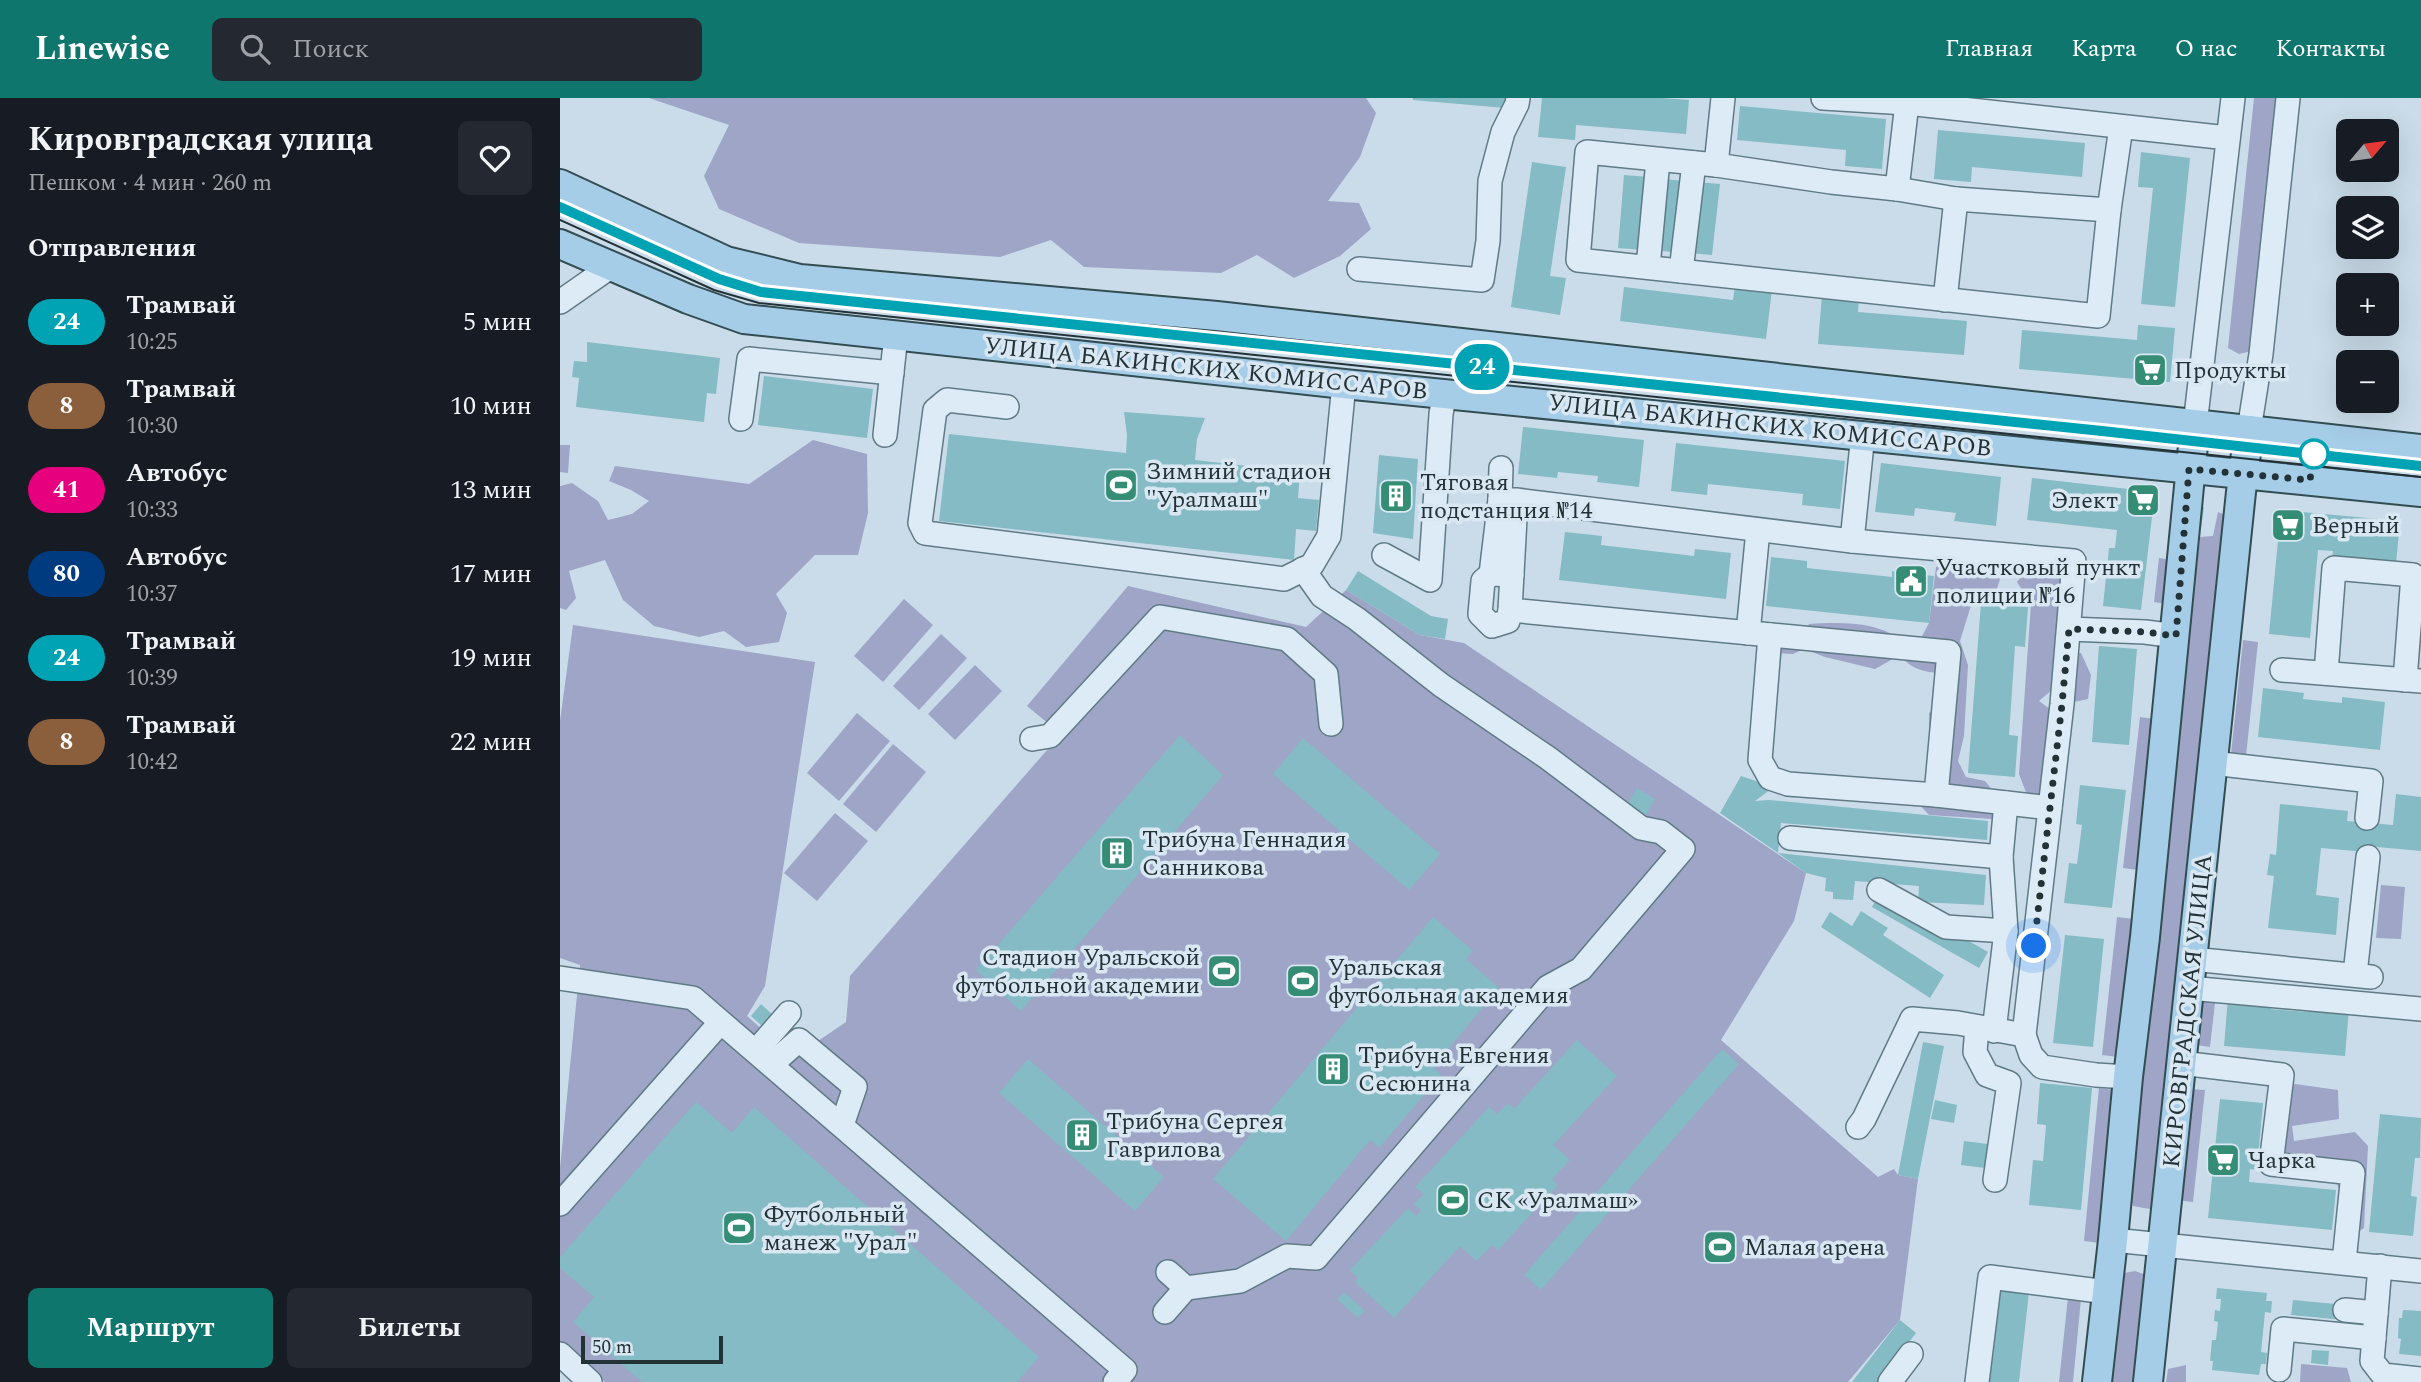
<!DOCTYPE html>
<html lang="ru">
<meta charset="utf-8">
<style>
body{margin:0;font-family:Spectral,serif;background:#242831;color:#f1f3f6;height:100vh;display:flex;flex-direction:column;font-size:26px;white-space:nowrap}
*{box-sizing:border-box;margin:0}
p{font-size:23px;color:#9ea1a6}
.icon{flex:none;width:38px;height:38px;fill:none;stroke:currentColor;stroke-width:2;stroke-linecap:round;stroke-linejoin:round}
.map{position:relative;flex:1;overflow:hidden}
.side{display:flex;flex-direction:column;background:#171b24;width:560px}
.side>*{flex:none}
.badge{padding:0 14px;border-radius:23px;font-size:24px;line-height:46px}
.needle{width:46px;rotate:61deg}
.buttons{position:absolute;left:1776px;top:21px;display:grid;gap:14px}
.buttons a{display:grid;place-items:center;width:63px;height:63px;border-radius:10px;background:#171b24;box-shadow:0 7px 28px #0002;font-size:35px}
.scale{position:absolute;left:21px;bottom:18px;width:142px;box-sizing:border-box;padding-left:7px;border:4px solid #223237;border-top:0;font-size:19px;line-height:24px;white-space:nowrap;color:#223237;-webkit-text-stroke:5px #d8e7f2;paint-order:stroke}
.you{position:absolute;width:35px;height:35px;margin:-18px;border:5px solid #fff;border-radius:50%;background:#1a73e8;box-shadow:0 0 0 10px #1a73e833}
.map>.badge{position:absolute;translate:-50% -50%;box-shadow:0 0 0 4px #fff}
h2{padding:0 28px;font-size:26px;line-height:63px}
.round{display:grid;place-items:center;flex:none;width:74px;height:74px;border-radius:10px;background:#242831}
.overview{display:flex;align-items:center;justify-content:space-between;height:119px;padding:0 28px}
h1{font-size:33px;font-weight:700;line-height:52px}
.action{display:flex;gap:14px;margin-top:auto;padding:14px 28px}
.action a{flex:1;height:80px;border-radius:10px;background:#0f766e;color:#fff;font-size:28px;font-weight:700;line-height:80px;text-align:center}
.action a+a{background:#242831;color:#f1f3f6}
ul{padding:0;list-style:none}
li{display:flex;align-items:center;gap:21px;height:84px;padding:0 28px}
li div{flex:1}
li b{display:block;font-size:26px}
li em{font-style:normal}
li .badge{min-width:77px;font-weight:700;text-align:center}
header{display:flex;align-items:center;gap:42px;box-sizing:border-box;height:98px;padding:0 35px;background:#0f766e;color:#fff}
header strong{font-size:33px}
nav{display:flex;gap:38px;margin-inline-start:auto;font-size:24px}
.search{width:490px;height:63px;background:#242831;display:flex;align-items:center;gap:18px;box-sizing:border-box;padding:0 24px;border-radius:10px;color:#9ea1a6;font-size:26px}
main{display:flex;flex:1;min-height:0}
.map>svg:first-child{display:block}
.green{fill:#9ea5c7}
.building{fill:#84bbc4}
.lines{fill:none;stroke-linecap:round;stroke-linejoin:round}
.minor-casing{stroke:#607b85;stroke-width:26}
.major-casing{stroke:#334d53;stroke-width:32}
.minor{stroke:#dcebf6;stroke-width:23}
.major{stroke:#a6cde8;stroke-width:28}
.tram{stroke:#223237;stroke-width:2}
.line-casing{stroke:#fff;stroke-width:16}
.line{stroke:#00a3b4;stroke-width:10}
.walk{stroke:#223237;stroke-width:7;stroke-dasharray:0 12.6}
.stop-dot{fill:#fff;stroke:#00a3b4;stroke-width:3.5}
.labels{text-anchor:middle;stroke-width:7;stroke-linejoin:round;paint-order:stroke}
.street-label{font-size:24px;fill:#223237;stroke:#d8e7f2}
.poi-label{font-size:24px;fill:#223237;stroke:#d8e7f2;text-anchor:start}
</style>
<header>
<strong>Linewise</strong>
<div class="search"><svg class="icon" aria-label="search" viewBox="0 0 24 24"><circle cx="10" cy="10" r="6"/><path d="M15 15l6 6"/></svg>Поиск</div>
<nav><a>Главная</a><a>Карта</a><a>О нас</a><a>Контакты</a></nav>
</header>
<main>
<section class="side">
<div class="overview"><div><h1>Кировградская улица</h1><p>Пешком · 4 мин · 260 m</p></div><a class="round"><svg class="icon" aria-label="heart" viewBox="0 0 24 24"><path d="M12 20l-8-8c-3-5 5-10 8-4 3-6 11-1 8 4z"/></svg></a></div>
<h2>Отправления</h2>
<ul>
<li><span class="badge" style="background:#00a3b4;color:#fff">24</span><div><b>Трамвай</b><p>10:25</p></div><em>5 мин</em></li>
<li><span class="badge" style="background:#8b5e3c;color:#fff">8</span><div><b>Трамвай</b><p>10:30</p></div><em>10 мин</em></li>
<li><span class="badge" style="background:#e6007e;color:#fff">41</span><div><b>Автобус</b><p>10:33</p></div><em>13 мин</em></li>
<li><span class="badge" style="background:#003b80;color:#fff">80</span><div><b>Автобус</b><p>10:37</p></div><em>17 мин</em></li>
<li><span class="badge" style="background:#00a3b4;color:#fff">24</span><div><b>Трамвай</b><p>10:39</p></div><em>19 мин</em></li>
<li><span class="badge" style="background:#8b5e3c;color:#fff">8</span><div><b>Трамвай</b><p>10:42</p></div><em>22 мин</em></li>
</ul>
<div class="action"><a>Маршрут</a><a>Билеты</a></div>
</section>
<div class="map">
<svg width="1861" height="1284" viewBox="0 0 1861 1284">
<rect width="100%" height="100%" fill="#cadcea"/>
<g class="green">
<path d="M89,0H806L816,15L800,59L768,103L799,105L811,131L780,158L734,180L697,157L661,175L524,169L491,142L440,159L239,145L159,111L144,78L169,27Z"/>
<path d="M1694,0H1718L1692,253L1679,256L1668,250Z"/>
<path d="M253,342L307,356L308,415L298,457H255L216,496L227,515L219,544L186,549L164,533L139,539L94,528L63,502L45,462L9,473L16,500L6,512L0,510V388L12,385L38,403L48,422L72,416L89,403L71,392L49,383L55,368L189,386Z"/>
<path d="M0,347H10L8,375L0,374Z"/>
<path d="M1658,414L1668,418L1595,1112L1573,1108L1570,1097L1640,439L1653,438Z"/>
<path d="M1599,460L1613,462L1607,506L1594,504Z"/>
<path d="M1392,462L1403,473L1426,464L1440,481L1435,497L1413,501L1400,543L1408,567L1404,638L1398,663L1406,679L1425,683L1439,700L1432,721L1369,717L1358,705L1370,679L1369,615L1392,599L1394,576C1374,575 1353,575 1340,557L1315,571L1265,559L1244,551L1233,556L1213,555L1224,542L1239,545L1249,526C1279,524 1318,523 1342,543L1360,542L1369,525L1376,469Z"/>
<path d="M1507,470L1522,484L1495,538L1500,557L1521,555L1531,577L1528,601L1509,605L1493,591L1479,603L1505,622L1482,705L1467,697L1459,676L1471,506L1457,484L1467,471L1489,479Z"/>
<path d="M568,488L746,529L786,492L860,537L904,545L1246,775L1234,823L1161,942L1318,1079L1334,1071L1338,1077L1358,1081L1340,1222L1288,1284H45L0,1244V1070L20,867L0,860V623L13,527L255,564L205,888L187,918L222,949L258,943L286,924L290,878L501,636L467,608Z"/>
<path d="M344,501L373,527L323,584L294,558Z"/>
<path d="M381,536L407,560L359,612L333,588Z"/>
<path d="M1683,542L1698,544L1686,658L1671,656Z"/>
<path d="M415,567L442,593L395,642L368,616Z"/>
<path d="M297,615L330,643L279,703L247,675Z"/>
<path d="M1580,619L1595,621L1578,772L1563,770Z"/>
<path d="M333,646L366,674L316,734L283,706Z"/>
<path d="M275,715L308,743L257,803L224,775Z"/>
<path d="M1821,787L1845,789L1841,841L1816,840Z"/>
<path d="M1557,819L1574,821L1559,959L1542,957Z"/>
<path d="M1642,903L1655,905L1650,949L1637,947Z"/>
<path d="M1728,985L1778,992L1779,1021L1732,1028L1734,1043L1795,1034L1808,1048L1804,1130L1793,1137L1779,1121L1780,1092L1768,1068L1726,1062L1706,1045Z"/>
<path d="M1539,990L1555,992L1539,1145L1524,1143Z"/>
<path d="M1628,991L1645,992L1633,1104L1616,1102Z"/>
<path d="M1575,1173L1586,1177L1580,1284H1548L1558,1189L1564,1175Z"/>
<path d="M1508,1199L1521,1201L1513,1284H1499Z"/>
<path d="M1741,1266L1787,1270L1791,1284H1740Z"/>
<path d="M1626,1267V1284H1606L1608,1271Z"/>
</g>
<g class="building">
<path d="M853,0H945V10L853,2Z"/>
<path d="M982,0H1102L1129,2L1126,36L1016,27L1015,42L978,39Z"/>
<path d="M1180,8L1326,21L1322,71L1285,68L1286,52L1177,42Z"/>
<path d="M1378,32L1525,45L1522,79L1412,69L1411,84L1374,81Z"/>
<path d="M1581,54L1630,60L1615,209L1581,206L1593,90L1578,89Z"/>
<path d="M972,64L1006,69L990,178L1006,180L1000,217L951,209Z"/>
<path d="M1064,77L1089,79L1083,152L1058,150Z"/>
<path d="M1103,81L1125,83L1118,155L1095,152Z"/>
<path d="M1137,84L1160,86L1152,157L1129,155Z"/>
<path d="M1175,187L1212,192L1206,241L1060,223L1064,189L1173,202Z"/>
<path d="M1262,196L1299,199L1298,214L1407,223L1404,257L1258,246Z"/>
<path d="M1578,227L1615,230L1610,284L1459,271L1462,232L1577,242Z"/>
<path d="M27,244L160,260L156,296L147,295L144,324L16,309L19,280L12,279L14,263L27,264Z"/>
<path d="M204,278L313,291L307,340L198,327Z"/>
<path d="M564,314L645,320L637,341L635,362L740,374L738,400L759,402L756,433L736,431L734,462L379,423L389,336L566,355L567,337Z"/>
<path d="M963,329L1084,342L1079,389L1037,384L1038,378L998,374L997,380L958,376Z"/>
<path d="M1116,345L1285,363L1280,411L1242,407L1243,396L1148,386L1147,397L1111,393Z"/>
<path d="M819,357L858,361L853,441L813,435Z"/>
<path d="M1321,365L1441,379L1436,428L1394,423L1396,415L1355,410L1354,418L1315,414Z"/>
<path d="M1472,380L1595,394L1581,512L1543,508L1549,450H1555L1557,432L1467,422Z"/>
<path d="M1635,408L1644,409L1641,430L1632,429Z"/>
<path d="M1721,412L1840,423L1836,466L1772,460L1773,453L1758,452L1750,540L1709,536Z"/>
<path d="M1005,434L1042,438L1041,447L1134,458L1135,451L1171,455L1166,501L999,482Z"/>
<path d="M1211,459L1247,463V470L1332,479V473L1374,478L1369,525L1206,508Z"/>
<path d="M798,473L871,518L888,521L885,541L860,537L786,492Z"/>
<path d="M1421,505L1468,509L1465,549L1455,548L1449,637L1458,638L1455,679L1408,675Z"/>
<path d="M1539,548L1577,551L1569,647L1532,644Z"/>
<path d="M1703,590L1744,595L1743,601L1782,605V599L1825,604L1820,652L1698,639Z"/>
<path d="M620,637L663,677L461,913L416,872Z"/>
<path d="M743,640L880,756L849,792L713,676Z"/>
<path d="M1181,678L1214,689L1195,703L1209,702L1428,723L1427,742L1221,725L1218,755L1160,715Z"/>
<path d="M1520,687L1566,692L1552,810L1504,805L1509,765L1517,766L1522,727L1516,726Z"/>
<path d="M1077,690L1095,701L1083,722L1065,711Z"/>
<path d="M1836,696L1861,699V753L1806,748V754L1761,750L1756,797L1779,800L1776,837L1708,830L1714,778L1707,777L1710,756L1716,757L1720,706L1788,713L1787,723L1833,727Z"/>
<path d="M1218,755L1426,777L1424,807L1358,804L1359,788L1295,783L1293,802L1273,801V794L1265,793L1266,780L1246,775Z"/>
<path d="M1321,793L1428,854L1419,870L1312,809Z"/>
<path d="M1301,813L1328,830L1323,837L1384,877L1370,900L1261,829L1270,814L1292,828Z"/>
<path d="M873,819L913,853L906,861L939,890L873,969L881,977L819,1050L810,1042L726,1143L653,1081Z"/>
<path d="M1505,837L1544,841L1533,949L1493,945Z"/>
<path d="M1668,900L1712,904L1711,911L1748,914L1749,907L1789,911L1785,958L1664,948Z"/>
<path d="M201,906L212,916L202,928L191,918Z"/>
<path d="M1017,942L1057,978L993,1047L1010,1062L992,1081L998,1087L938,1152L932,1147L916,1163L900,1148L834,1220L795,1184L798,1180L790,1172L848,1110L856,1118L861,1112L854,1106L864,1096L855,1089L929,1009L937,1016L948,1005L954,1011Z"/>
<path d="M1363,944L1384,948L1358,1081L1338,1077Z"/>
<path d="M1162,951L1179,966L981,1192L964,1177Z"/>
<path d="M468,961L604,1079L575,1113L439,995Z"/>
<path d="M1480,985L1532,990L1521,1112L1469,1107L1473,1062L1483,1063L1486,1027L1477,1026Z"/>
<path d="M1660,1001L1703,1005L1697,1072L1690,1071L1689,1084L1776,1092L1772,1132L1648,1120Z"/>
<path d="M1375,1002L1397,1007L1394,1025L1371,1021Z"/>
<path d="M136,1004L172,1035L194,1009L479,1259L457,1284H82L13,1224L34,1199L0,1170V1159Z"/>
<path d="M1820,1016L1861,1020L1860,1060H1855L1851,1098L1857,1099L1853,1138L1809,1134Z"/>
<path d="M1404,1043L1428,1046L1425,1070L1401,1067Z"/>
<path d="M1440,1190L1469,1194L1459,1284H1428Z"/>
<path d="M1657,1190L1707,1195L1706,1203H1712L1711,1215L1705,1214L1701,1254L1707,1255L1706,1266H1701L1699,1277L1652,1272L1653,1263H1650L1652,1242H1656L1658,1224L1654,1223L1655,1212L1660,1213L1661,1201H1656Z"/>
<path d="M784,1194L805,1213L798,1220L777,1201Z"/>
<path d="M1733,1202L1786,1207L1784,1222L1731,1217Z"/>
<path d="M1843,1212L1861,1213V1258L1839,1256L1841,1241L1838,1240L1839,1220H1842Z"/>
<path d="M1340,1222L1356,1235L1318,1284H1292Z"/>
<path d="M1752,1252L1769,1253L1768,1267L1751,1265Z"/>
</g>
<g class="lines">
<g class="minor-casing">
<g id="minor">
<path d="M1163,0L1156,67L1271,84L1337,91L1396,101L1549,112L1561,29"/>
<path d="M1263,0L1347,5L1668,40"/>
<path d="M1156,67L1027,54L1018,162L1538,218L1549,112"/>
<path d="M1337,91L1347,5"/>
<path d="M1088,169L1098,62"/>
<path d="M799,171L922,182L928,143L930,83L943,34L957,6L958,0"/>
<path d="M1121,173L1134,65"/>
<path d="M1385,202L1396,101"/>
<path d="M0,204L53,167"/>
<path d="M447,309L387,302L375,312L360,425L365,435L724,481L752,467L769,438L784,286"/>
<path d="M181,321L189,261L332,275"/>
<path d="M1635,327L1673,0"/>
<path d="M1689,332L1701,256L1728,0"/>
<path d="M325,337L336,237"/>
<path d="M941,370L940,401L953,402"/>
<path d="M1292,443L1303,336"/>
<path d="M824,457L870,482L881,316L885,294"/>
<path d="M931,476L940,401"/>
<path d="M950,512L948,523L932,528L920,516L923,483L931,476L952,477"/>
<path d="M1509,531L1585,534L1616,538"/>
<path d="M1188,535L1198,432"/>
<path d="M1210,537L1200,662L1210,680L1228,686L1376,697L1490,710"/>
<path d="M1722,572L1861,583"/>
<path d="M1766,575L1774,470L1853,477L1845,582"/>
<path d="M472,641L490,638L600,519L727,541L766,576L771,626"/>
<path d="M1652,665L1811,683L1807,720"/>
<path d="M1376,697L1389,554L950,512L956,402L1292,443L1514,463L1502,606L1464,937"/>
<path d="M1230,740L1441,759"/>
<path d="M1319,792L1386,829L1446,833"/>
<path d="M1632,861L1811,879"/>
<path d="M1795,876L1808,759"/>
<path d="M0,880L133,900L565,1272L555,1284"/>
<path d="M1629,890L1861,911"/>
<path d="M1417,929L1415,954L1427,977L1449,985L1435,1082"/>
<path d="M1434,933L1446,833L1441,759L1446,705"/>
<path d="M196,953L229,915"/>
<path d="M1621,965L1722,977L1711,1066L1793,1075L1784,1164"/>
<path d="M212,966L239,942L295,989L282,1027"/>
<path d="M1298,1029L1304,1021L1352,921L1398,925L1464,937L1471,957L1482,969L1536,977L1568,979"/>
<path d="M0,1106L160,925"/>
<path d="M1553,1142L1861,1173"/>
<path d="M608,1174L626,1190"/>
<path d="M1785,1212L1816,1215"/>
<path d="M605,1214L626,1190L680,1183L727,1158L756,1160L988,889L1021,871L1123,751L1101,734L1081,730L988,660L881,587L797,521L762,498L743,471"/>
<path d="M1814,1240L1812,1263L1823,1277L1861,1281"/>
<path d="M0,1256L30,1284"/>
<path d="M1719,1272L1723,1231L1814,1240L1820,1168"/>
<path d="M1330,1284L1351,1256"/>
<path d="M1417,1284L1430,1179L1547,1194"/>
</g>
</g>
<g class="major-casing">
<g id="major">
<path d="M0,86L166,163L240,181L657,218L1861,351"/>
<path d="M0,146L128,201L184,221L784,286L1861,394"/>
<path d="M1537,1284L1553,1142L1568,979L1585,839L1635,327"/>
<path d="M1588,1284L1681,394L1689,332"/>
</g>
</g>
<use href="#minor" class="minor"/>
<use href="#major" class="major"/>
<g class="tram">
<path d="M0,109L159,181L201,194L1542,333L1861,368"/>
<path d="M0,122L154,192L199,205L1861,379"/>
</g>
</g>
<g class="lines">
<g class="line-casing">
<path id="line" d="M0,109L159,181L201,194L1542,333L1861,368"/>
</g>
<use href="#line" class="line"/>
<path class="walk" d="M1474,848L1502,606L1509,531L1585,534L1616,538L1629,371L1750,382L1754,356"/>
</g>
<defs>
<g id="supermarket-square" transform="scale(1.75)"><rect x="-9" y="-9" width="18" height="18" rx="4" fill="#368d75" stroke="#d8e7f2"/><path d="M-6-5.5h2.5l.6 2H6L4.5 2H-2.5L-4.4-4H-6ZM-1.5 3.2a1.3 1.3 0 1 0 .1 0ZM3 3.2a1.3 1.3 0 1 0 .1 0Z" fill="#fff"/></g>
<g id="stadium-square" transform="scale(1.75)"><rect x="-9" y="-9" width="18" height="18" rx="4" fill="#368d75" stroke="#d8e7f2"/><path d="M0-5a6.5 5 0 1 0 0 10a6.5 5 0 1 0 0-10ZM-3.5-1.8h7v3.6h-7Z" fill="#fff"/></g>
<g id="building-square" transform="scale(1.75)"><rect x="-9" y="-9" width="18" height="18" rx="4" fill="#368d75" stroke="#d8e7f2"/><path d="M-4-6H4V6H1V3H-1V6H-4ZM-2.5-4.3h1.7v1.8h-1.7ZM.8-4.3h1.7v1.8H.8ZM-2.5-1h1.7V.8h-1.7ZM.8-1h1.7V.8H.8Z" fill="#fff"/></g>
<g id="civic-square" transform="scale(1.75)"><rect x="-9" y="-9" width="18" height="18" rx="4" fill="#368d75" stroke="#d8e7f2"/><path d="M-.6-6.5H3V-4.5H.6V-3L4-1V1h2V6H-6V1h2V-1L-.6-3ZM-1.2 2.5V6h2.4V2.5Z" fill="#fff"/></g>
</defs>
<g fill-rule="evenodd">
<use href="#supermarket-square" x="1590" y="272"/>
<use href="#stadium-square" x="561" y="387"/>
<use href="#building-square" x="836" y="398"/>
<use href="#supermarket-square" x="1583" y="402"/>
<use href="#supermarket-square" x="1728" y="427"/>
<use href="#civic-square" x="1351" y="483"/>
<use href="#building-square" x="557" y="755"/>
<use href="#stadium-square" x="664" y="873"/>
<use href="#stadium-square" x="743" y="883"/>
<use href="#building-square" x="773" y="971"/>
<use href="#building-square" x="522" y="1037"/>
<use href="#supermarket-square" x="1663" y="1062"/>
<use href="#stadium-square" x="893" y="1102"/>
<use href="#stadium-square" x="179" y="1130"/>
<use href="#stadium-square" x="1160" y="1149"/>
</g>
<circle class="stop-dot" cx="1754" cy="356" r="14"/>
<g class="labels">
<g class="street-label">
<text transform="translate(646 270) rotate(6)" y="8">УЛИЦА БАКИНСКИХ КОМИССАРОВ</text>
<text transform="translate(1210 327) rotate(6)" y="8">УЛИЦА БАКИНСКИХ КОМИССАРОВ</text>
<text transform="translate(1627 913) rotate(-84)" y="8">КИРОВГРАДСКАЯ УЛИЦА</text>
</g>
<g class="poi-label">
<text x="1614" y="280">Продукты</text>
<text x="586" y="381">Зимний стадион<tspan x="586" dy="28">"Уралмаш"</tspan></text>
<text x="860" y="392">Тяговая<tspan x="860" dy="28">подстанция №14</tspan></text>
<text x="1558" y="410" text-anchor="end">Элект</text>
<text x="1752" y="435">Верный</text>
<text x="1376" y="477">Участковый пункт<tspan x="1376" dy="28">полиции №16</tspan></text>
<text x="582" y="749">Трибуна Геннадия<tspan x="582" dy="28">Санникова</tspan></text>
<text x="640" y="867" text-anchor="end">Стадион Уральской<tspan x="640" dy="28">футбольной академии</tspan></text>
<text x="768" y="877">Уральская<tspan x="768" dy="28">футбольная академия</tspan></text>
<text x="798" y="965">Трибуна Евгения<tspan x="798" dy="28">Сесюнина</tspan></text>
<text x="546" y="1031">Трибуна Сергея<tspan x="546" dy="28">Гаврилова</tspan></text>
<text x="1688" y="1070">Чарка</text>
<text x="917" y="1110">СК «Уралмаш»</text>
<text x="204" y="1124">Футбольный<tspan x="204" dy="28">манеж "Урал"</tspan></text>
<text x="1184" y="1157">Малая арена</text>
</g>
</g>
</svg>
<div class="buttons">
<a><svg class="needle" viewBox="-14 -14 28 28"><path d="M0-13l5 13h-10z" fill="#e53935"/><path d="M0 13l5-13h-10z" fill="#9ea1a6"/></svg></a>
<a><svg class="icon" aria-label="layers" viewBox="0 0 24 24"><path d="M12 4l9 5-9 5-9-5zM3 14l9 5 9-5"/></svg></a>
<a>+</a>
<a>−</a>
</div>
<div class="scale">50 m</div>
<div class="you" style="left:1474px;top:848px"></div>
<b class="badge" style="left:922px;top:269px;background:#00a3b4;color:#fff">24</b>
</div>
</main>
